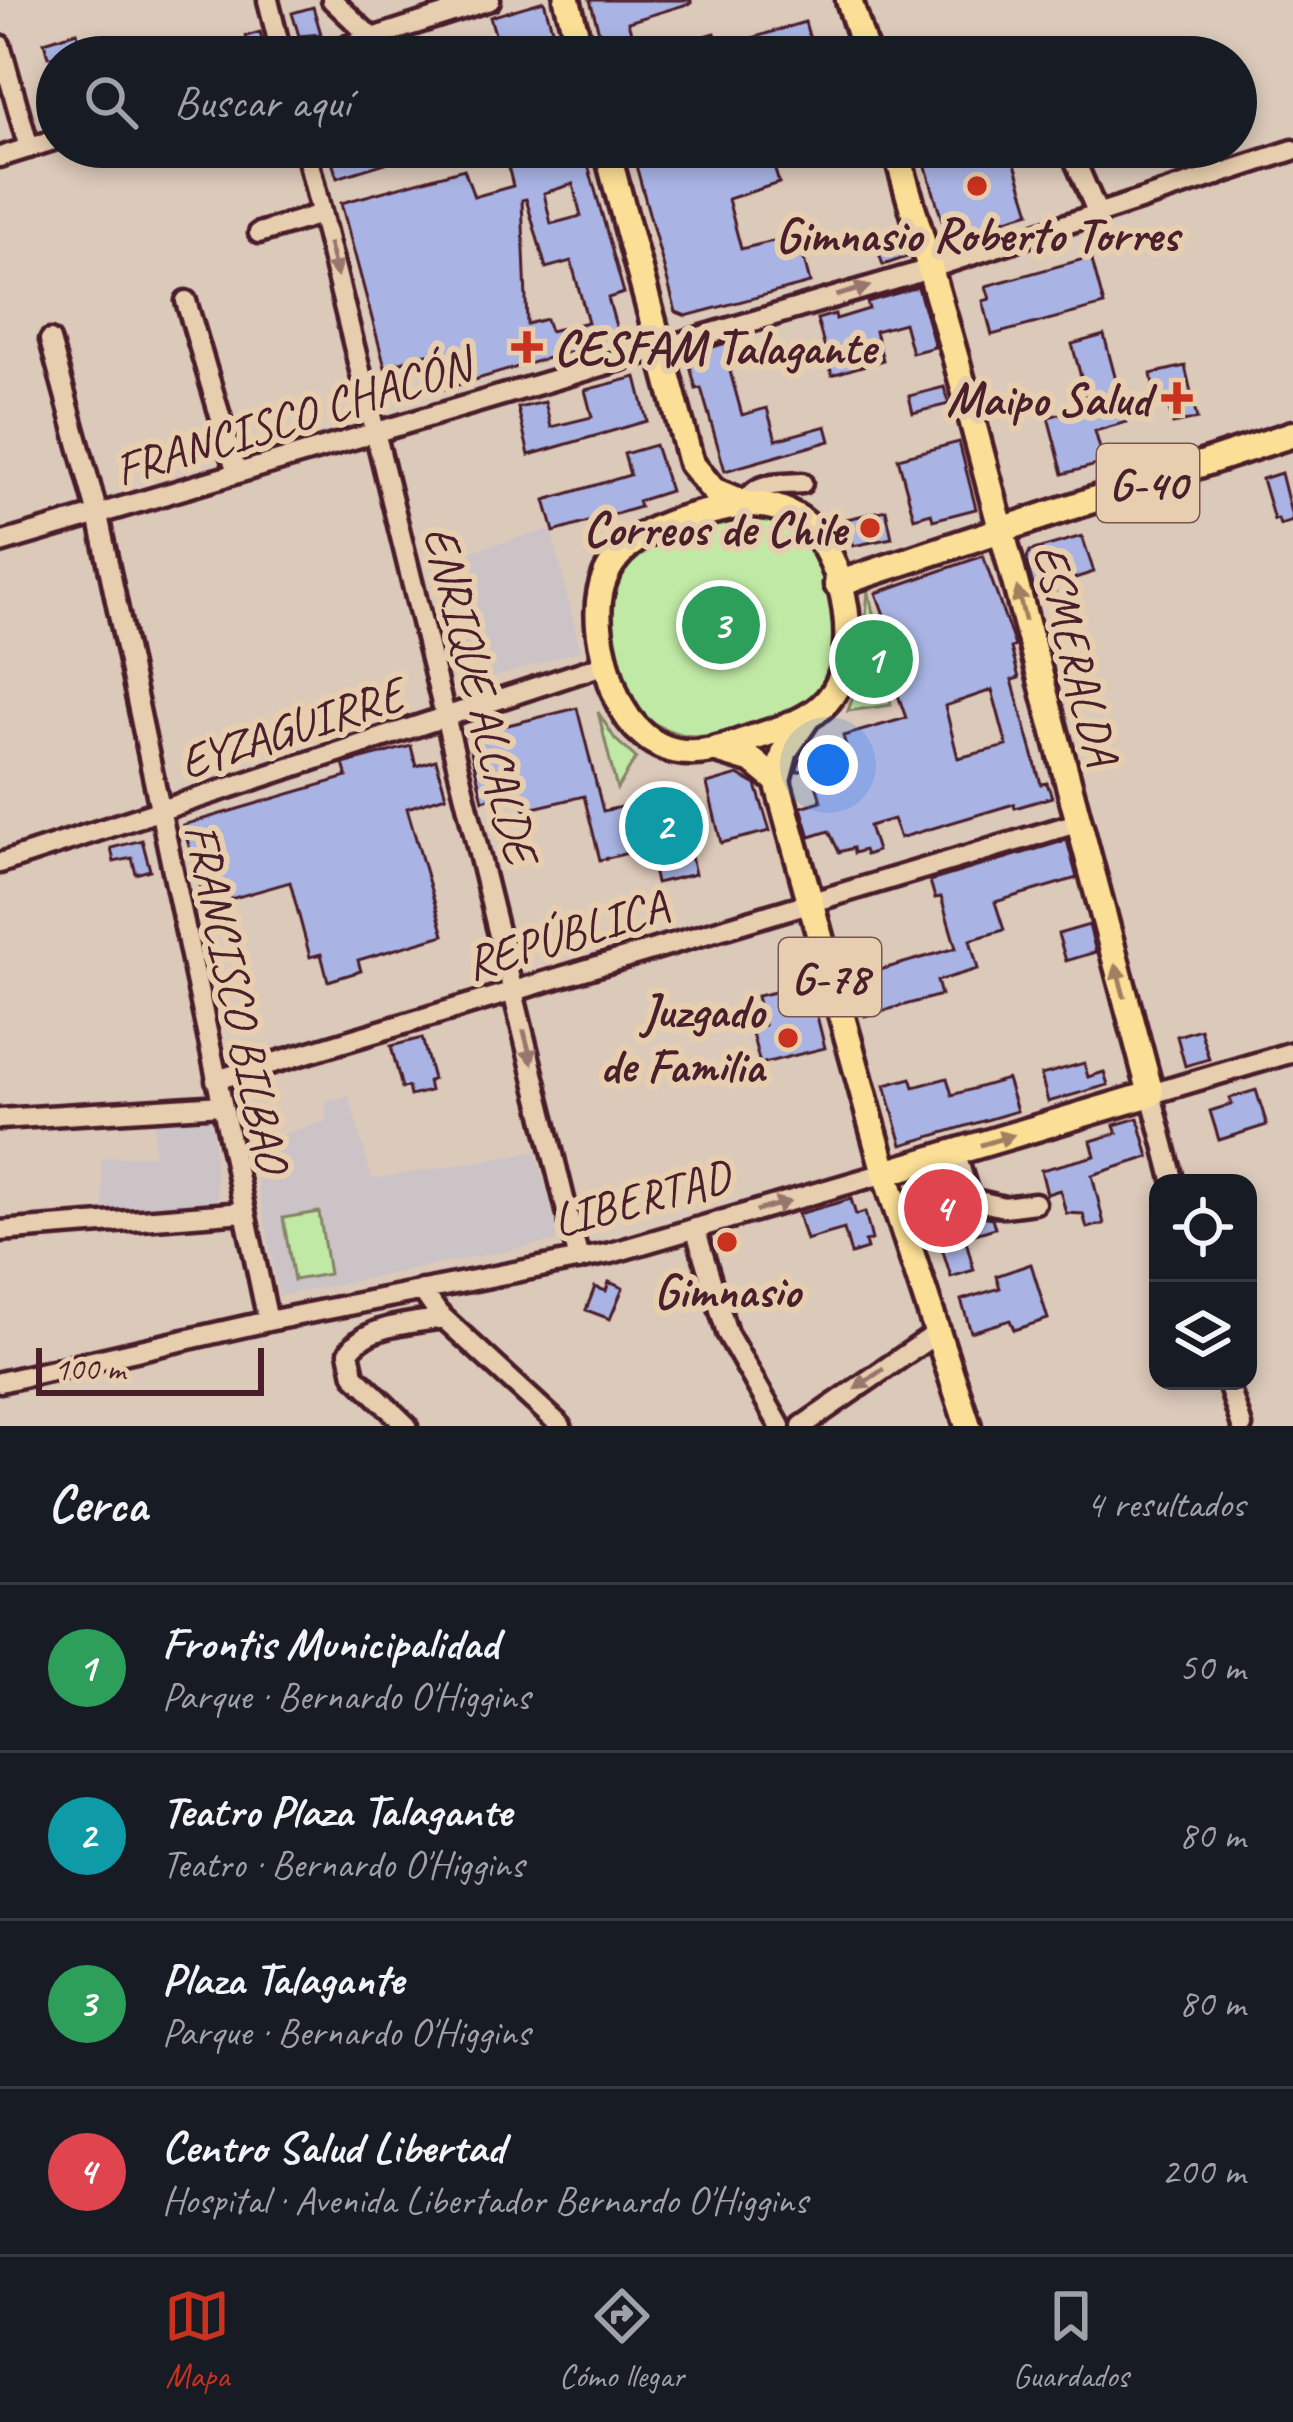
<!DOCTYPE html>
<html lang="es">
<meta charset="utf-8">
<style>
:root{--surface:#171b24;--page:#242831;--text:#f1f3f6;--muted:#9ea1a6;--line:#363941;--accent:#c8321e}
body{margin:0;font-family:Caveat,sans-serif;background:var(--page);color:var(--text)}
.controls{position:absolute;right:36px;bottom:36px;display:grid;overflow:hidden;border-radius:24px;box-shadow:0 6px 18px #0003}
.controls button{width:108px;height:108px;display:grid;place-items:center;padding:0;border:0;border-bottom:3px solid var(--line);background:var(--surface);color:var(--text);font:60px sans-serif}
.scale{position:absolute;left:36px;bottom:30px;width:228px;box-sizing:border-box;padding-left:12px;border:6px solid #4a1f2b;border-top:0;font-size:33px;line-height:42px;white-space:nowrap;color:#4a1f2b;-webkit-text-stroke:9px #e7ceaf;paint-order:stroke}
.you{position:absolute;left:828px;top:765px;width:42px;height:42px;margin:-30px;border:9px solid #fff;border-radius:50%;background:#1a73e8;box-shadow:0 0 0 18px #1a73e833}
.badge{display:grid;place-items:center;width:78px;height:78px;border-radius:50%;background:var(--accent);color:#fff;font-size:39px;font-weight:700}
.pin{position:absolute;translate:-50% -50%;border:6px solid #fff;box-shadow:0 3px 12px #0006}
.list{margin:0;padding:0;list-style:none}
h2{display:flex;justify-content:space-between;align-items:center;height:156px;margin:0;padding:0 48px;font-size:51px}
h2 small{font-size:39px;font-weight:400;color:var(--muted)}
.list li{display:grid;grid-template-columns:78px 1fr auto;gap:36px;align-items:center;box-sizing:border-box;height:168px;padding:0 48px;border-top:3px solid var(--line)}
.list b{display:block;font-size:45px;white-space:nowrap}
.list p{margin:0;font-size:39px;white-space:nowrap;color:var(--muted)}
.list em{font-size:39px;font-style:normal;color:var(--muted)}
.icon{flex:none;width:66px;height:66px;fill:none;stroke:currentColor;stroke-width:2;stroke-linecap:round;stroke-linejoin:round}
.map{position:relative;flex:none;width:1293px;height:1426px;overflow:hidden}
.search{position:absolute;background:var(--surface);box-shadow:0 6px 18px #0003;left:36px;right:36px;top:36px;height:132px;display:flex;align-items:center;gap:30px;box-sizing:border-box;padding:0 42px;border-radius:66px;color:var(--muted);font-size:45px}
.sheet{height:828px;background:var(--surface)}
nav{display:flex;justify-content:space-around;align-items:center;box-sizing:border-box;height:168px;border-top:3px solid var(--line);background:var(--surface);font-size:33px;color:var(--muted)}
nav a{display:grid;justify-items:center;gap:6px}
nav .on{color:var(--accent)}
.map>svg:first-child{display:block}
</style>
<div class="map">
<svg width="1293" height="1426" viewBox="0 0 1293 1426">
<rect width="100%" height="100%" fill="#dbc9ba"/>
<filter id="ink" filterUnits="userSpaceOnUse"><feTurbulence type="fractalNoise" baseFrequency=".00833" numOctaves="2"/><feDisplacementMap in="SourceGraphic" scale="24" xChannelSelector="R" yChannelSelector="G"/><feConvolveMatrix kernelMatrix="1 2 1 2 8 2 1 2 1" color-interpolation-filters="sRGB"/></filter>
<g filter="url(#ink)">
<!-- built -->
<path fill="#ccc3c7" d="M551,529L580,650L468,686L459,683L431,562Z
M349,1096L372,1179L536,1152L560,1240L279,1296L250,1144L327,1121L325,1102Z
M212,1119L218,1206L104,1213L101,1158L155,1155L154,1123Z"/>
<!-- green -->
<path fill="#c0e9a5" stroke="#858468" stroke-width="3" d="M746,515C762,516 777,517 791,525C830,547 850,647 826,683C808,710 777,719 748,728C722,736 694,741 668,730C657,725 645,720 637,710C607,676 594,592 627,556C655,526 709,522 746,515Z
M868,588L891,705L848,711L855,691L869,670L864,647Z
M598,712L615,739L636,758L617,789Z
M319,1212L329,1274L294,1280L283,1218Z"/>
<!-- building -->
<path fill="#a9b4e4" stroke="#4a1f2b" stroke-width="3" fill-rule="evenodd" d="M590,0H691V3L628,22L638,57H606Z
M544,1L560,57H476L499,47L490,17Z
M313,7L321,34L299,36L292,13Z
M805,22L813,50L790,57H642L641,53L715,33L719,48Z
M77,32L84,57H48L44,42Z
M260,32L266,53L252,57L246,36Z
M344,147H428V150L337,178L329,152Z
M559,147H583L624,293L608,298L619,337L437,391L427,354L385,367L341,203L464,169L474,197L513,186L507,162ZM573,184L581,216L551,224L544,193ZM526,199L546,268L571,261L588,322L550,331L546,319L527,324L522,200Z
M631,147H711L716,163L768,147L779,183L728,199L741,249L798,235L810,283L686,316L676,312Z
M920,147H1010L1030,212L947,237Z
M903,235L907,257L883,265L876,244Z
M1091,257L1104,305L992,335L983,301L990,299L986,286Z
M918,287L935,347L912,353L904,323L875,331L883,360L832,375L817,319L835,314L836,319L869,309L867,302Z
M1104,335L1127,422L1095,431L1104,463L1063,474L1048,417L1089,406L1072,344Z
M729,342L735,362L728,364L742,415L767,408L776,440L826,426L830,441L725,471L701,388L696,389L687,355Z
M1185,366L1197,419L1173,424L1167,402H1164L1161,393L1155,394L1151,374Z
M636,377L647,421L529,455L518,408L545,402L551,427L592,417L585,390Z
M944,387L949,404L913,413L909,396Z
M959,442L976,509L933,520L931,513L914,518L898,458Z
M655,445L670,491L638,501L640,507L554,532L545,500L630,475L624,454Z
M1281,473L1293,521L1280,525L1278,519L1274,520L1262,479Z
M886,510L892,538L853,546L847,519Z
M1082,536L1094,572L1053,585L1055,591L1036,596L1026,560L1030,551Z
M983,556L1015,646L1011,648L1019,678L1012,680L1041,784L1047,783L1052,797L1015,808L1014,804L900,838L893,819L869,826L877,851L866,855L864,850L854,853L853,848L839,852L829,831L810,837L801,807L821,801L811,768L796,772L800,760L846,746L843,736L906,718L883,652L903,645L895,621L887,623L876,593ZM992,690L1007,746L958,758L945,706Z
M577,708L603,811L677,795L695,874L656,883L648,848L600,860L584,796L525,810L520,790L483,800L467,735Z
M411,746L416,766L436,760L446,796L407,808L444,935L358,960L361,971L328,981L321,954L310,957L290,882L206,906L183,825L347,777L343,764Z
M738,775L756,785L770,831L721,843L707,784Z
M142,840L150,870L136,874L132,858L114,862L111,848Z
M1067,840L1077,878L995,902L1004,930L970,940L978,969L937,981L941,995L865,1016L861,1002L869,999L862,975L956,948L941,897L935,898L930,881Z
M1089,925L1096,952L1066,961L1058,934Z
M809,984L825,1048L760,1064L751,1029L764,1025L757,996Z
M1200,1029L1209,1059L1185,1066L1177,1036Z
M422,1038L433,1079L428,1081L430,1091L410,1096L408,1087L402,1088L391,1046Z
M1084,1063L1088,1077L1104,1072L1108,1085L1048,1102L1041,1075Z
M911,1078L914,1087L947,1078L952,1095L1007,1079L1017,1111L902,1145L885,1085Z
M1256,1090L1267,1125L1219,1140L1210,1111L1232,1104L1230,1098Z
M1138,1118L1149,1157L1092,1175L1104,1224L1087,1228L1083,1214L1066,1213L1060,1190L1047,1194L1041,1170L1095,1156L1091,1141L1117,1133L1114,1125Z
M947,1173L958,1212L992,1218L995,1228L965,1237L974,1270L951,1277L921,1180Z
M851,1199L856,1215L865,1212L872,1240L865,1242L867,1249L851,1254L844,1229L806,1240L798,1214Z
M1031,1264L1048,1319L1014,1330L1010,1320L971,1332L961,1300L1000,1288L996,1276Z
M609,1282L623,1288L610,1319L586,1310L595,1287L606,1291Z"/>
<g fill="none" stroke-linecap="round" stroke-linejoin="round">
<defs>
<path id="minor" d="M268,0L282,57
M332,0L372,38
M0,45L29,148
M1196,52L1197,57
M313,57L490,0
M305,147L579,1260
M1069,147L1098,214
M1210,147L1218,175
M0,157L57,139
M259,233L321,214
M186,301L237,473
M50,340L98,515L268,1321
M746,504C755,480 780,485 802,483
M0,543L910,275L1293,150
M0,863L606,664
M216,1080L1077,823
M0,1119L222,1105
M955,1152L970,1199L1004,1207L1035,1203
M1174,1183L1151,1094L1293,1052
M695,1228L727,1333L780,1426
M0,1231L244,1212
M422,1290L438,1313L561,1426
M1227,1381L1242,1426
M0,1382L268,1321L611,1253L885,1173
M407,1426L354,1375L349,1352C367,1324 412,1324 443,1318
M802,1426L937,1333"/>
<path id="major" d="M567,0L582,57
M849,0L867,57
M606,147L691,463L713,490L744,503
M746,504C768,504 789,509 806,524C846,558 864,659 828,700C807,725 768,732 738,743C706,754 672,759 644,735C619,715 611,684 604,655C576,542 656,522 746,504Z
M837,584L1293,434
M807,718L785,750L777,781L885,1173L968,1426
M717,750L753,761L777,781
M885,1173L1151,1094L956,359L895,147"/>
</defs>
<!-- minor casing -->
<use href="#minor" stroke="#4a1f2b" stroke-width="27"/>
<!-- major casing -->
<use href="#major" stroke="#4a1f2b" stroke-width="33"/>
<!-- minor -->
<use href="#minor" stroke="#e7ceaf" stroke-width="18"/>
<!-- major -->
<use href="#major" stroke="#fbdf96" stroke-width="24"/>
</g>
<!-- one-way arrows -->
<defs><path id="oneway-solid" d="M-6-.8H1V-3.2L6.5 0L1 3.2V.8H-6Z" transform="scale(3)"/></defs>
<g fill="#98766d">
<use href="#oneway-solid" transform="translate(333 260) rotate(76)"/>
<use href="#oneway-solid" transform="translate(853 291) rotate(-16)"/>
<use href="#oneway-solid" transform="translate(528 1047) rotate(76)"/>
<use href="#oneway-solid" transform="translate(773 1206) rotate(-16)"/>
<use href="#oneway-solid" transform="translate(869 1379) rotate(145)"/>
</g>
<g fill="#a27f60">
<use href="#oneway-solid" transform="translate(1021 604) rotate(-104)"/>
<use href="#oneway-solid" transform="translate(1120 981) rotate(-105)"/>
<use href="#oneway-solid" transform="translate(997 1140) rotate(-17)"/>
</g>
</g>
<!-- markers -->
<g fill="#c8321e" stroke="#e7ceaf" stroke-width="4.5">
<circle cx="977" cy="186" r="12"/>
<path d="M521 329h12v12h12v12h-12v12h-12v-12h-12v-12h12z"/>
<path d="M1171 380h12v12h12v12h-12v12h-12v-12h-12v-12h12z"/>
<circle cx="870" cy="528" r="12"/>
<circle cx="788" cy="1038" r="12"/>
<circle cx="727" cy="1242" r="12"/>
</g>
<g text-anchor="middle" stroke-width="12" stroke-linejoin="round" paint-order="stroke">
<!-- shield labels -->
<g fill="#e7ceaf" stroke="#795453" stroke-width="3">
<rect x="1097" y="444" width="102" height="78" rx="9"/>
<rect x="779" y="938" width="102" height="78" rx="9"/>
</g>
<g font-size="45" font-weight="bold" fill="#4a1f2b">
<text x="1148" y="499">G-40</text>
<text x="830" y="993">G-78</text>
</g>
<!-- poi labels -->
<g font-size="48" font-weight="bold" fill="#4a1f2b" stroke="#e7ceaf" text-anchor="end">
<text x="977" y="251" text-anchor="middle">Gimnasio Roberto Torres</text>
<text x="554" y="364" text-anchor="start">CESFAM Talagante</text>
<text x="1150" y="415">Maipo Salud</text>
<text x="846" y="545">Correos de Chile</text>
<text x="764" y="1027">Juzgado<tspan x="764" dy="55">de Familia</tspan></text>
<text x="727" y="1307" text-anchor="middle">Gimnasio</text>
</g>
<!-- street labels -->
<g font-size="48" fill="#4a1f2b" stroke="#e7ceaf">
<text transform="translate(292 416) rotate(-17)" y="17">FRANCISCO CHACÓN</text>
<text transform="translate(1077 654) rotate(76)" y="17">ESMERALDA</text>
<text transform="translate(482 694) rotate(76)" y="17">ENRIQUE ALCALDE</text>
<text transform="translate(291 727) rotate(-18)" y="17">EYZAGUIRRE</text>
<text transform="translate(566 933) rotate(-17)" y="17">REPÚBLICA</text>
<text transform="translate(238 997) rotate(78)" y="17">FRANCISCO BILBAO</text>
<text transform="translate(641 1197) rotate(-15)" y="17">LIBERTAD</text>
</g>
</g>
</svg>
<div class="controls">
<button><svg class="icon" aria-label="locate" viewBox="0 0 24 24"><circle cx="12" cy="12" r="6"/><path d="M12 2v4M12 18v4M2 12h4M18 12h4"/></svg></button>
<button><svg class="icon" aria-label="layers" viewBox="0 0 24 24"><path d="M12 4l9 5-9 5-9-5zM3 14l9 5 9-5"/></svg></button>
</div>
<div class="scale">100 m</div>
<div class="you"></div>
<div class="pin badge" style="left:874px;top:659px;background:#2e9e5b">1</div>
<div class="pin badge" style="left:664px;top:826px;background:#0f9aa8">2</div>
<div class="pin badge" style="left:721px;top:625px;background:#2e9e5b">3</div>
<div class="pin badge" style="left:943px;top:1208px;background:#e0444e">4</div>
<div class="search"><svg class="icon" aria-label="search" viewBox="0 0 24 24"><circle cx="10" cy="10" r="6"/><path d="M15 15l6 6"/></svg>Buscar aquí</div>
</div>
<section class="sheet">
<h2>Cerca<small>4 resultados</small></h2>
<ul class="list">
<li><span class="badge" style="background:#2e9e5b">1</span><div><b>Frontis Municipalidad</b><p>Parque · Bernardo O'Higgins</p></div><em>50 m</em></li>
<li><span class="badge" style="background:#0f9aa8">2</span><div><b>Teatro Plaza Talagante</b><p>Teatro · Bernardo O'Higgins</p></div><em>80 m</em></li>
<li><span class="badge" style="background:#2e9e5b">3</span><div><b>Plaza Talagante</b><p>Parque · Bernardo O'Higgins</p></div><em>80 m</em></li>
<li><span class="badge" style="background:#e0444e">4</span><div><b>Centro Salud Libertad</b><p>Hospital · Avenida Libertador Bernardo O'Higgins</p></div><em>200 m</em></li>
</ul>
</section>
<nav>
<a class="on"><svg class="icon" aria-label="map" viewBox="0 0 24 24"><path d="M3 6l6-2 6 2 6-2v14l-6 2-6-2-6 2zM9 4v14M15 6v14"/></svg>Mapa</a>
<a><svg class="icon" aria-label="directions" viewBox="0 0 24 24"><path d="M12 3l9 9-9 9-9-9zM9 14v-3h6M13 9l2 2-2 2"/></svg>Cómo llegar</a>
<a><svg class="icon" aria-label="saved" viewBox="0 0 24 24"><path d="M7 4h10v16l-5-4-5 4z"/></svg>Guardados</a>
</nav>
